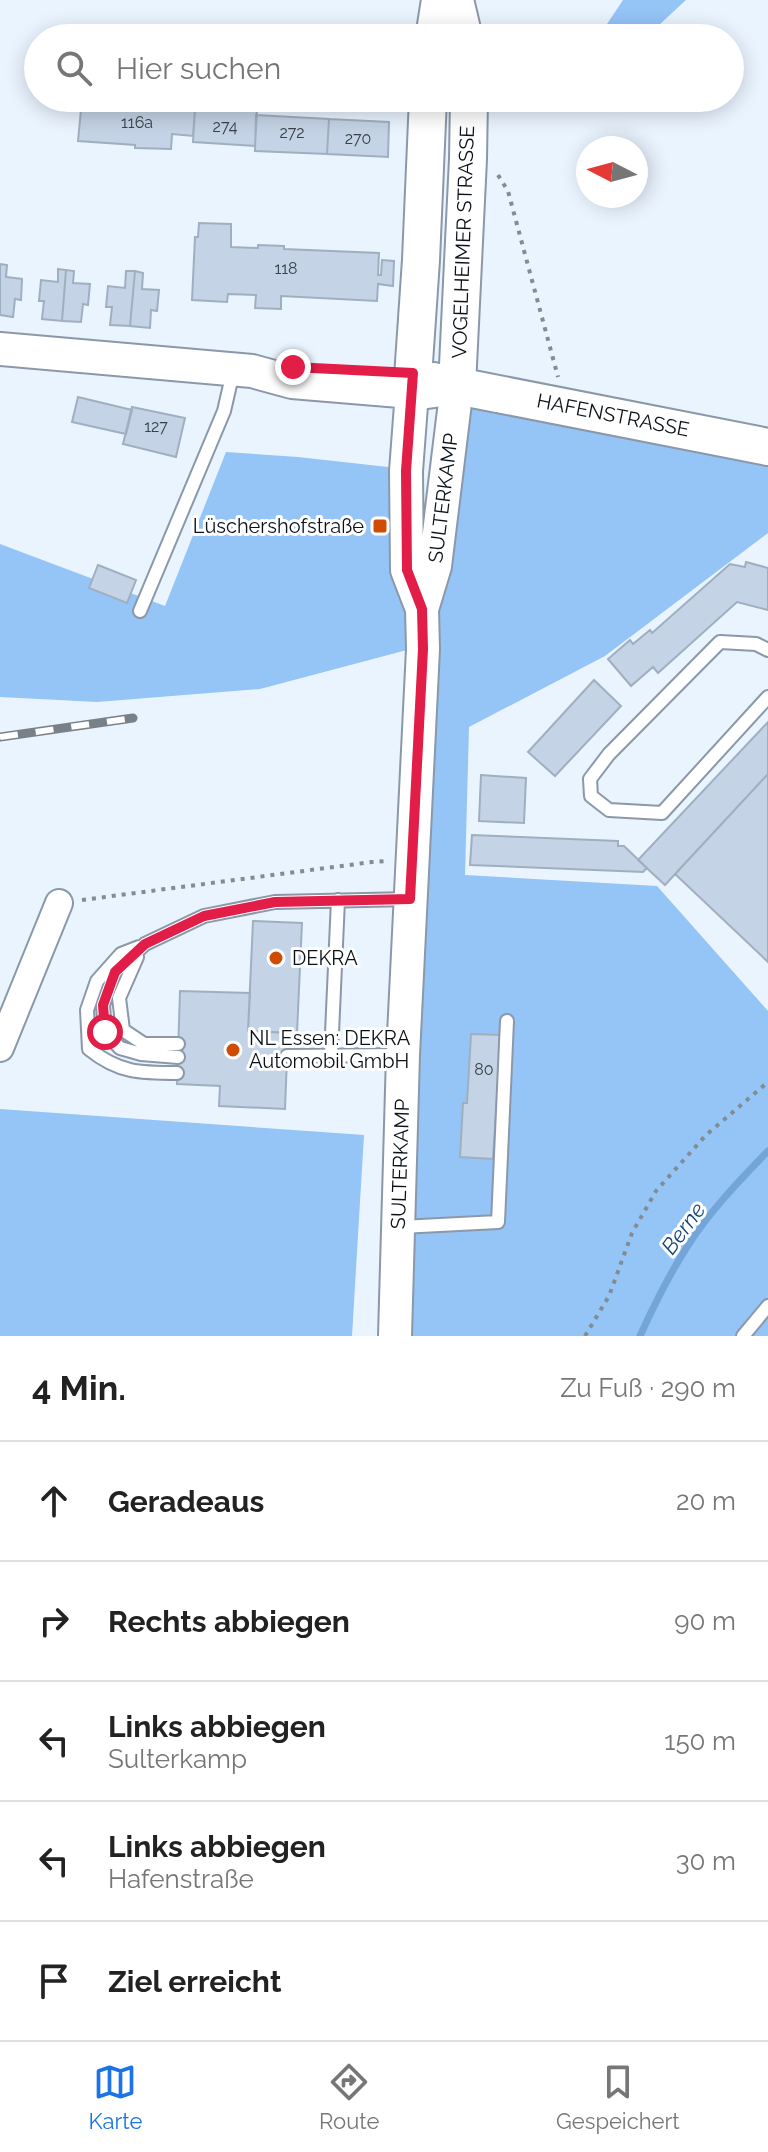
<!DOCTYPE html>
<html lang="de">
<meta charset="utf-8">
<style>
:root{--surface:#fff;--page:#f2f2f2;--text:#222;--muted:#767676;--line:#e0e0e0;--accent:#1a73e8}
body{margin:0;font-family:Raleway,sans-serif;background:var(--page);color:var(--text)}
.compass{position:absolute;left:576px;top:136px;width:72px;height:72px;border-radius:50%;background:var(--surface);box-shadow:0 4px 20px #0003;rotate:276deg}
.stop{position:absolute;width:24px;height:24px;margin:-18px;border:6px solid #e11d48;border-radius:50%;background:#fff}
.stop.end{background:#e11d48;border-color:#fff;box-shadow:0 2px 8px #0008}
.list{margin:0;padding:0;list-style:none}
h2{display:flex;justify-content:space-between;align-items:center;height:104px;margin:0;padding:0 32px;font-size:34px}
h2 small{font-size:26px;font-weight:400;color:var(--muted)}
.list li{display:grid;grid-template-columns:52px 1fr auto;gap:24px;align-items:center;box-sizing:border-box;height:120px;padding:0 32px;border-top:2px solid var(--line)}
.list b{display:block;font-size:30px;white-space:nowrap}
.list p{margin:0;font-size:26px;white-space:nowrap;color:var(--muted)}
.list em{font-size:26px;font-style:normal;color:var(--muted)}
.icon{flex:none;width:44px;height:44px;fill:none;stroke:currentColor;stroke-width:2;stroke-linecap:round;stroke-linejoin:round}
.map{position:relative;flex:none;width:768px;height:1336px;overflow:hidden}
.search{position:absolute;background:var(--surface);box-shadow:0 4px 20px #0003;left:24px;right:24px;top:24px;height:88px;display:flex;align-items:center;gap:20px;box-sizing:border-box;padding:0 28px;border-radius:44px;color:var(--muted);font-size:30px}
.sheet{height:704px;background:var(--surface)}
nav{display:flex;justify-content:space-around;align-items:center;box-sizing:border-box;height:112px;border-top:2px solid var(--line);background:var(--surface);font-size:22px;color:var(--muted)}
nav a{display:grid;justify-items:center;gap:4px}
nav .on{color:var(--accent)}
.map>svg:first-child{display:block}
</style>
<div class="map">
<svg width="768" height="1336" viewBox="0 0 768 1336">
<rect width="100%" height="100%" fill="#eaf4ff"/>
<!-- green -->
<path fill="#95c4f7" d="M623,0H686L645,38H605L601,33Z
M458,388L768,459V533L605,656L469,727L465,875L657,886L768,1011V1336H397L424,692Z
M226,452L298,457L406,469L422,646L260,689L97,702L0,697V544L165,606Z
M0,1109L364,1135L352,1336H0Z"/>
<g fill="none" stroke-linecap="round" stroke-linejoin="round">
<!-- stream -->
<path stroke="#74a5d9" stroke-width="7" d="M640,1336C654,1305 669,1275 687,1247C709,1212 739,1181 768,1151"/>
</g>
<!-- building -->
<path fill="#c4d3e5" stroke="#a0afc0" stroke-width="2" d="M138,98H152V105L175,107L174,110L195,111L193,136L172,134L171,149L135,148V145L78,141L82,99L137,104Z
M195,107L257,110L255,146L193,142Z
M256,115L329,119L327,154L255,151Z
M329,119L389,122L388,157L327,154Z
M199,223L231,224V247L258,248V245L284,246V249L379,253L378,275H381L382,260L394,261L393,286L378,284L377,301L281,296V309L255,308L256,295L228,294L227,302L192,300L195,237H198Z
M0,264L7,265L6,277L22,279L21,300L15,299L13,317L0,315Z
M58,269L66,270L62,321L42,319L44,301H39L41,280L58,282Z
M66,270L74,271L73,283L90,284L88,305L83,304L81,322L62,321Z
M126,271H135L130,326L110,325L112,307H106L108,286L125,288Z
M135,271L143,273L142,289L159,290L157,311L151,310L150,328L130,326Z
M78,397L132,410L126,434L72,422Z
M132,407L185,418L176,457L123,444Z
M746,562L768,568V610L737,602L658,673L653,667L631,686L608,659L630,640L633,644L650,630L652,633L730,564L745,567Z
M98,565L136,580L127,603L89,588Z
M594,680L621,706L555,776L528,752Z
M768,722V774L665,885L638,860Z
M768,774V962L675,874Z
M481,775L526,778L524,823L479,821Z
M472,835L618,841V846H624L647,868L643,872L470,865Z
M253,921L302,923L297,1033L248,1031Z
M180,991L250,993L248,1031L288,1033L285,1109L219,1106L220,1086L177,1084Z
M471,1034L501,1035L493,1159L460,1157L463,1103H467Z"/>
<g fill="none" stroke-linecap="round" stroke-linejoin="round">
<defs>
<path id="service" d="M350,98L423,102
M140,611L224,411L233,372
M768,650L756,644L720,642L609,754L590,779L591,796L609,810L662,813L768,697
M139,947L121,954L97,981L87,1010L89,1049C119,1073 140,1073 177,1073
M137,957L119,998L123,1030L144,1044H178
M331,1055L338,900
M287,1056L400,1055
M178,1057L141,1054L120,1048L105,1032L103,1005L115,972L145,944L204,916L275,902L410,899
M401,1227L498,1222L507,1021
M743,1336L768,1306"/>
<path id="minor" d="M0,1048L59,903"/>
<path id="tertiary" d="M0,349L252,371L292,382L412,392L406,471L407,570L422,609L423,649L403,1055L395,1336
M422,609L435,566L457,386L434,379"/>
<path id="secondary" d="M455,0L464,38
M434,38L440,0
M428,98L421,260L412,392L457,386L768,447
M457,386L468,159L469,98"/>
</defs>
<!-- service casing -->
<use href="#service" stroke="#8a98a9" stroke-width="16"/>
<!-- minor casing -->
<use href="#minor" stroke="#8a98a9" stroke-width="30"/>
<!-- tertiary casing -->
<use href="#tertiary" stroke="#8a98a9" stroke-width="36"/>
<!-- secondary casing -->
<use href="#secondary" stroke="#8a98a9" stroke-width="40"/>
<!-- path -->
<path stroke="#838b93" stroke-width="4" stroke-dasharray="4 6" stroke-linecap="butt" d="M498,175L508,191L512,206L558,377
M82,900L372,862L386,861
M585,1336L609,1296L632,1233L656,1191L706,1135L768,1082"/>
<!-- service -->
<use href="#service" stroke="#fff" stroke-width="12"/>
<!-- minor -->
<use href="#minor" stroke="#fff" stroke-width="26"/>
<!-- tertiary -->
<use href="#tertiary" stroke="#fff" stroke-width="32"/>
<!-- secondary -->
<use href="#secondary" stroke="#fff" stroke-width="36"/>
<defs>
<path id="rail" d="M0,737L133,718"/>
</defs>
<!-- rail casing -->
<use href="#rail" stroke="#788088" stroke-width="9"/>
<!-- rail -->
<use href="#rail" stroke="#fff" stroke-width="6" stroke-dasharray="18" stroke-linecap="butt"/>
</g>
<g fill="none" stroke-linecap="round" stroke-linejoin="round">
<!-- route -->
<path stroke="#e11d48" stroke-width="10" d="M105,1032L103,1005L115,972L145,944L204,916L275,902L410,899L423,649L422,609L407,570L406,471L413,373L293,367"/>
</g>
<!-- markers -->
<g fill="#d04c02" stroke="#fff" stroke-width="3">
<rect x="372" y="518" width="16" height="16" rx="4"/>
<circle cx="276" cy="958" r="8"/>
<circle cx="233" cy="1050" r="8"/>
</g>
<g text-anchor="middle" stroke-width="6" stroke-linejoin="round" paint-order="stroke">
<!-- number labels -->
<g font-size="16" fill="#39424a">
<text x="137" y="128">116a</text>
<text x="225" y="132">274</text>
<text x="292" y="138">272</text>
<text x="358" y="144">270</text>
<text x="286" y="274">118</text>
<text x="156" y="432">127</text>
<text x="484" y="1075">80</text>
</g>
<!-- street labels -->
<g font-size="20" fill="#0b1117" stroke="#fff">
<text transform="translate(463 242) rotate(-88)" y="7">VOGELHEIMER STRASSE</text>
<text transform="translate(613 415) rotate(11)" y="7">HAFENSTRASSE</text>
<text transform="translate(443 498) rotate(-83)" y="7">SULTERKAMP</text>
<text transform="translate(400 1164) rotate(-88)" y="7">SULTERKAMP</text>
</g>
<!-- poi labels -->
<g font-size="20" fill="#0b1117" stroke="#fff" text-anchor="start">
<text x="364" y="533" text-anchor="end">Lüschershofstraße</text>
<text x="292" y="965">DEKRA</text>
<text x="249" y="1045">NL Essen: DEKRA<tspan x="249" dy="23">Automobil GmbH</tspan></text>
</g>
<!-- water labels -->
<g font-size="22" font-style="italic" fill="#144778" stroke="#fff">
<text transform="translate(683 1228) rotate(-54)" y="8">Berne</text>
</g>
</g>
</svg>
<svg class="compass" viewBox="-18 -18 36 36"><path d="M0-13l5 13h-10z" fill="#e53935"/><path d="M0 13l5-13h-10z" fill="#767676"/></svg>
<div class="stop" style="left:105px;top:1032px"></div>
<div class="stop end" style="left:293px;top:367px"></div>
<div class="search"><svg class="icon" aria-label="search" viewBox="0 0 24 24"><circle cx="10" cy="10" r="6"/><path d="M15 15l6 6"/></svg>Hier suchen</div>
</div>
<section class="sheet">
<h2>4 Min.<small>Zu Fuß · 290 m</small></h2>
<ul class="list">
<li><svg class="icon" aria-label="ahead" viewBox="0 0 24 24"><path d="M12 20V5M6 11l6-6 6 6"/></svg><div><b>Geradeaus</b></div><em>20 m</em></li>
<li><svg class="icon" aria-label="right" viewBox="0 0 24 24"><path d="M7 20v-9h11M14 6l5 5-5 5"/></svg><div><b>Rechts abbiegen</b></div><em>90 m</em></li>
<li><svg class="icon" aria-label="left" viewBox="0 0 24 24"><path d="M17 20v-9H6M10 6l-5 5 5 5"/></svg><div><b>Links abbiegen</b><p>Sulterkamp</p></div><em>150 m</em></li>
<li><svg class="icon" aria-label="left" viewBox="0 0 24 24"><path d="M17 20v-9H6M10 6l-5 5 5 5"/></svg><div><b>Links abbiegen</b><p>Hafenstraße</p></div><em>30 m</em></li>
<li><svg class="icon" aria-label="arrive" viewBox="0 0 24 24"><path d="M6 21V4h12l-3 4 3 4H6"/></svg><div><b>Ziel erreicht</b></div></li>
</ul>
</section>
<nav>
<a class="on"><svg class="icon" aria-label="map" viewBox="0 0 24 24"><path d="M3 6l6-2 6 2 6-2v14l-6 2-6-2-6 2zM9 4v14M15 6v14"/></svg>Karte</a>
<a><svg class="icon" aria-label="directions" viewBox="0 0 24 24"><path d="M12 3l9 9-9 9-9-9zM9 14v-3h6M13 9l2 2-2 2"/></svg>Route</a>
<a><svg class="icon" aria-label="saved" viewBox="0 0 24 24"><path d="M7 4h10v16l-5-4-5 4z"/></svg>Gespeichert</a>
</nav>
